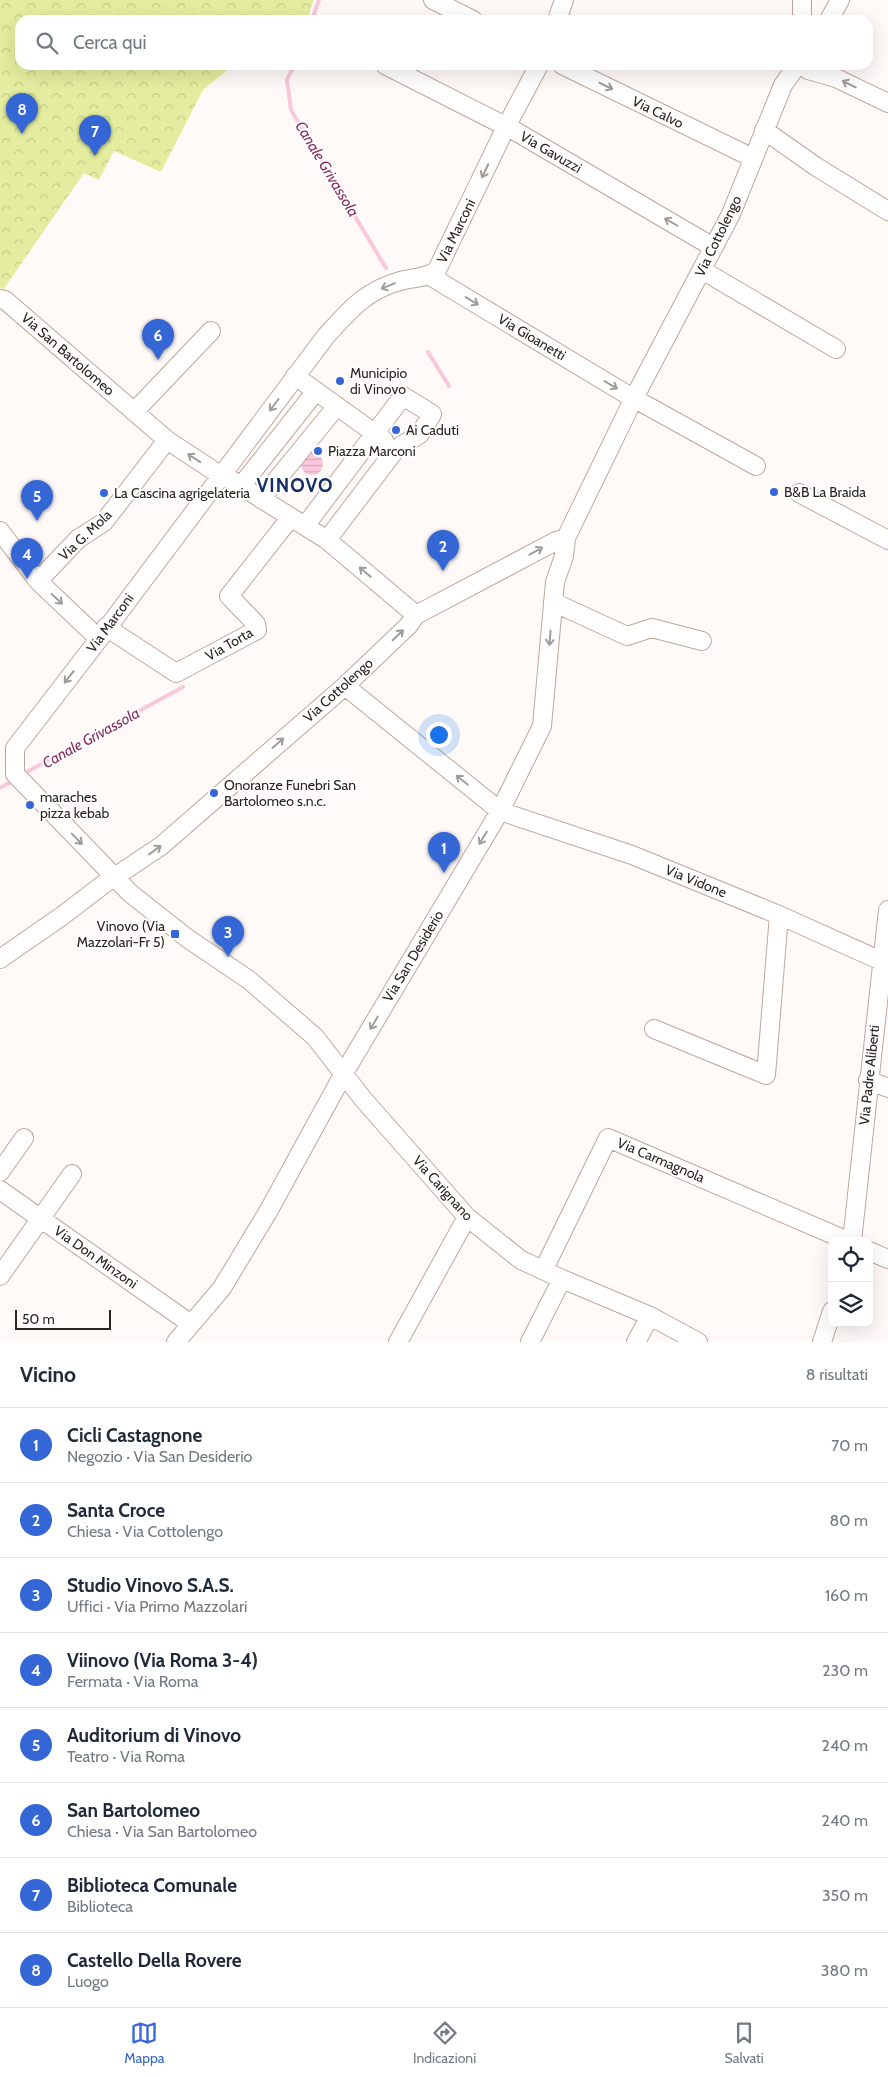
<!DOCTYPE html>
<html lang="it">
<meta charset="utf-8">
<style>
:root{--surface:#fff;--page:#f6f6f7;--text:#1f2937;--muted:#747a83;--line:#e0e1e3;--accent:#3466d5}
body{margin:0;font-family:Cabin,sans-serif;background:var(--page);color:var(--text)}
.controls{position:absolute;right:15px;bottom:15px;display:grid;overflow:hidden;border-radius:10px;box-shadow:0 5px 20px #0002}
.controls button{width:45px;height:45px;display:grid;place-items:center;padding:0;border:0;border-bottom:1px solid var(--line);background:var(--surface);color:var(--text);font:25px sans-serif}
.scale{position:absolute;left:15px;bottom:12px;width:96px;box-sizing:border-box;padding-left:5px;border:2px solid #2c241f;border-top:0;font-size:14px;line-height:18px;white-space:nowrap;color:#2c241f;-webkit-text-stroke:4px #fff;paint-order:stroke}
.you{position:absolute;left:438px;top:734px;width:18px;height:18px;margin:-12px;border:4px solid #fff;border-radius:50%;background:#1a73e8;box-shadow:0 0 0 8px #1a73e833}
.badge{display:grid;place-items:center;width:32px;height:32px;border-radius:50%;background:var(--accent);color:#fff;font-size:16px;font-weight:700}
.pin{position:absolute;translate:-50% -41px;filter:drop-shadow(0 1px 2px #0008)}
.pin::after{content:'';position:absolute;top:26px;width:18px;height:15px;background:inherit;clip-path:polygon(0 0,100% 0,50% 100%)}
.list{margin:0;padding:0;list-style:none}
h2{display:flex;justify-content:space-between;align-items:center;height:65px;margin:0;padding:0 20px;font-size:21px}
h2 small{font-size:16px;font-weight:400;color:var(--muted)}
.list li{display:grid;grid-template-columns:32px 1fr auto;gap:15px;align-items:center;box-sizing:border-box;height:75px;padding:0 20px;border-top:1px solid var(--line)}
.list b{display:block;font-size:19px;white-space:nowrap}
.list p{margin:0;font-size:16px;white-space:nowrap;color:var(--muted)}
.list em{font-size:16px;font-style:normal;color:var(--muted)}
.icon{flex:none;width:28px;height:28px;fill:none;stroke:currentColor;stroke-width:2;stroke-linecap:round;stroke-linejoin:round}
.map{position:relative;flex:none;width:888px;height:1342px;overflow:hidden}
.search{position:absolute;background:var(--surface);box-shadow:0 5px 20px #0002;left:15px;right:15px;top:15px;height:55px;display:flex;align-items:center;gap:12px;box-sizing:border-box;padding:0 18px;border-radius:15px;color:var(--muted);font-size:19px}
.sheet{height:665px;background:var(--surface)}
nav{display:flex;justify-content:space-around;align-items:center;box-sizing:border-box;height:70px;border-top:1px solid var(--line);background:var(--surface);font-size:14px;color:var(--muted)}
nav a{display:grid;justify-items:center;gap:2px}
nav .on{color:var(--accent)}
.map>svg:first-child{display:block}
</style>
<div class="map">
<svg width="888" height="1342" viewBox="0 0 888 1342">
<defs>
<pattern id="park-crowns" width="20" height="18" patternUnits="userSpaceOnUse" patternTransform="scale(1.25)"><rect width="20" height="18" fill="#e4ed9f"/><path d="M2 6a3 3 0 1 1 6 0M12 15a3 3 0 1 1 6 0" fill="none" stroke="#c4cb88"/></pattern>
<pattern id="water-rules" width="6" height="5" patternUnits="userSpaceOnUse" patternTransform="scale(1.25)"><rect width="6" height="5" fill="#f9c8da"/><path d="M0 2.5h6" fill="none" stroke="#d6acbb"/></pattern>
</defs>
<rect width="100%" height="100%" fill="#fffaf8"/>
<!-- park -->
<path fill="url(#park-crowns)" d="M0,0H314L307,20H20V65H234L203,90L161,172L114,151L99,180L84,173L3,290L0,288Z"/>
<!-- water -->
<path fill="url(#water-rules)" d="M301 464a11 11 0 1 1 22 0a11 11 0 1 1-22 0Z"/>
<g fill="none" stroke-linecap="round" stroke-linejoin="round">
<!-- stream -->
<path stroke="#f9c8da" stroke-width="4" d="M312,20L319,0
M294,65L287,80L291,110L386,268
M428,352L449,386
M23,774L183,687
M0,788L13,781"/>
<defs>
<path id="minor" d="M433,0L473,20
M802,0V20
M557,20L564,0
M829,20L840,0
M385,65L515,131L713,247
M539,65L506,127L437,270C426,279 413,277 400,281C365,291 350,310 326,336L99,639L15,748V774L130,893L187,938L249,980L315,1037L363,1099L467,1217L521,1260L562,1279L650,1316L698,1342
M562,65L753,158
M808,70L836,78L888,103
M764,130L815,166L888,211
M702,270L836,349
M430,276L626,394L756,466
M0,299L5,300L167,440L220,475L230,479L327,540L416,615
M295,376L384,440
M134,412L211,331
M241,486L316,391
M799,493L888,540
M261,499L337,406
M305,526L403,396L432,414L420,434L396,449L327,540
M0,531L38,581L99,639
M38,581L78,539L104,522L167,440
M553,602L627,636L652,628L702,641
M106,627L176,673L257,630L256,624L229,596L291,517
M345,686L500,811L632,855L779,915L888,964
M0,959L62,916L104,884L161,846L345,686L408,626L416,615L556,541L566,538
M654,1029L766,1075L779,915
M868,1080L888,1088
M0,1172L24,1138
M0,1190L191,1324
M852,1241L888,910
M869,1251L888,1259
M544,1269L608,1138L848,1241
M0,1276L72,1174
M176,1342L222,1288L269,1210L344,1073L500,811L542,726L555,582L564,556L566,538L634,398L731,214L783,85L793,71
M398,1342L467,1217
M530,1342L562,1279
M636,1342L650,1316
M822,1342L832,1311"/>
</defs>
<!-- minor casing -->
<use href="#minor" stroke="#bca89b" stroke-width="20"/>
<!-- minor -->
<use href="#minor" stroke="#fff" stroke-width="18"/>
</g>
<!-- one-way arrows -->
<defs><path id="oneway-shaft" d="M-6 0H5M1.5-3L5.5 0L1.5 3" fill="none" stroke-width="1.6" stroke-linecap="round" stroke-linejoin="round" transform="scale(1.25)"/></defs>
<g stroke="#a09c9a">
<use href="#oneway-shaft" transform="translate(849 84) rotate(-154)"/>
<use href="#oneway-shaft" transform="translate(606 86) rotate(26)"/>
<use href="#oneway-shaft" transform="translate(485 171) rotate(116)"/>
<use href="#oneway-shaft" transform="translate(671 222) rotate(-150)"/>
<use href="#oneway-shaft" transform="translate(388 286) rotate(158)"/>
<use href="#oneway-shaft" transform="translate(472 301) rotate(31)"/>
<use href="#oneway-shaft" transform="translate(611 385) rotate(31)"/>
<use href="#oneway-shaft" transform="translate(274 405) rotate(127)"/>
<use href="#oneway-shaft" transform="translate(194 458) rotate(-147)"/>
<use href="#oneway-shaft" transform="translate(536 551) rotate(-28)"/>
<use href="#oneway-shaft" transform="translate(365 572) rotate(-140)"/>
<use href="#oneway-shaft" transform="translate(57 599) rotate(43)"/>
<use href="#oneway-shaft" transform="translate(398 635) rotate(-44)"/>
<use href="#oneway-shaft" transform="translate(550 638) rotate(94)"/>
<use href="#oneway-shaft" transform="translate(69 677) rotate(128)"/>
<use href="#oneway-shaft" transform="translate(278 743) rotate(-41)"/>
<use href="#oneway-shaft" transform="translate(462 780) rotate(-141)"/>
<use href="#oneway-shaft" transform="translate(483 838) rotate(121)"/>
<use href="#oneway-shaft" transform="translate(77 839) rotate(46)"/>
<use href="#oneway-shaft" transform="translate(155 850) rotate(-36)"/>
<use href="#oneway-shaft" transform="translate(374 1023) rotate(121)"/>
</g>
<!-- markers -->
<g fill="#3466d5" stroke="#fff" stroke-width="2">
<circle cx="340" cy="381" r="5"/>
<circle cx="396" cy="430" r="5"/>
<circle cx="318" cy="451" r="5"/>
<circle cx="774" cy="492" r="5"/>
<circle cx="104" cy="493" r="5"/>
<circle cx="214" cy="793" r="5"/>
<circle cx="30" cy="805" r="5"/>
<rect x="170" y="929" width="10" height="10" rx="2.5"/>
</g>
<g text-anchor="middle" stroke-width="4" stroke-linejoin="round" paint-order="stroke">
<!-- street labels -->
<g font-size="14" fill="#2c241f" stroke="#fff">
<text transform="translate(658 112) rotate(26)" y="5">Via Calvo</text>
<text transform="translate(551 152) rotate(30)" y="5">Via Gavuzzi</text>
<text transform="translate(456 231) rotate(-64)" y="5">Via Marconi</text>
<text transform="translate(718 236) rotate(-64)" y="5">Via Cottolengo</text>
<text transform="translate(532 337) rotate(31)" y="5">Via Gioanetti</text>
<text transform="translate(68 354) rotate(41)" y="5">Via San Bartolomeo</text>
<text transform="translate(85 535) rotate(-43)" y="5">Via G. Mola</text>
<text transform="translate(110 623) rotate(-54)" y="5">Via Marconi</text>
<text transform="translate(229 644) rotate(-30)" y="5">Via Torta</text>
<text transform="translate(338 690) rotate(-42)" y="5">Via Cottolengo</text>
<text transform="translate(696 881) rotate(22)" y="5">Via Vidone</text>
<text transform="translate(413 956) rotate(-59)" y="5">Via San Desiderio</text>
<text transform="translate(869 1075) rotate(-84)" y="5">Via Padre Aliberti</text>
<text transform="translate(661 1160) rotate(23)" y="5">Via Carmagnola</text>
<text transform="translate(443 1188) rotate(48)" y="5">Via Carignano</text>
<text transform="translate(96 1257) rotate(35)" y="5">Via Don Minzoni</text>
</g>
<!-- poi labels -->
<g font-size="14" fill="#2c241f" stroke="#fff" text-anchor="start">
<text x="350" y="378">Municipio<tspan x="350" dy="16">di Vinovo</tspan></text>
<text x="406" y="435">Ai Caduti</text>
<text x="328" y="456">Piazza Marconi</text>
<text x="784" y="497">B&amp;B La Braida</text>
<text x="114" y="498">La Cascina agrigelateria</text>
<text x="224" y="790">Onoranze Funebri San<tspan x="224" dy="16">Bartolomeo s.n.c.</tspan></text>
<text x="40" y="802">maraches<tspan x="40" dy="16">pizza kebab</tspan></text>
<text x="165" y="931" text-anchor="end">Vinovo (Via<tspan x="165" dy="16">Mazzolari-Fr 5)</tspan></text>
</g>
<!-- water labels -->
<g font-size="15" font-style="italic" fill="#872d59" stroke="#fff">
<text transform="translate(327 169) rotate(59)" y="5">Canale Grivassola</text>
<text transform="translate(91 738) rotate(-29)" y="5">Canale Grivassola</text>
</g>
<!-- district labels -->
<g font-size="19" font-weight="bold" letter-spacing="1" fill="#162e63" stroke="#fff">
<text x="295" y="492">VINOVO</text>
</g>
</g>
</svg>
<div class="controls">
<button><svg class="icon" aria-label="locate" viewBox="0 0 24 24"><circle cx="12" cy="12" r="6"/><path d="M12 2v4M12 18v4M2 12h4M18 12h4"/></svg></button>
<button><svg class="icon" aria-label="layers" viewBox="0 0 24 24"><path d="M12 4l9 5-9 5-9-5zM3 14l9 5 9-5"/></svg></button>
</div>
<div class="scale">50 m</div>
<div class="you"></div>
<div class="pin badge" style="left:444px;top:873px">1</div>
<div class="pin badge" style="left:443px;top:571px">2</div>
<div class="pin badge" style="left:228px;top:957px">3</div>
<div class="pin badge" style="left:27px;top:579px">4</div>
<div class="pin badge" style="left:37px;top:521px">5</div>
<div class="pin badge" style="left:158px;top:360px">6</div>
<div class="pin badge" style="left:95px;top:156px">7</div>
<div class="pin badge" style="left:22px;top:134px">8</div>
<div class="search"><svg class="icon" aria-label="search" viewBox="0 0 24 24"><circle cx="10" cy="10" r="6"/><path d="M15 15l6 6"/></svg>Cerca qui</div>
</div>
<section class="sheet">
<h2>Vicino<small>8 risultati</small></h2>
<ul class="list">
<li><span class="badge">1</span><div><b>Cicli Castagnone</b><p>Negozio · Via San Desiderio</p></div><em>70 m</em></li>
<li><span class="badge">2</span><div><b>Santa Croce</b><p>Chiesa · Via Cottolengo</p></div><em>80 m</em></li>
<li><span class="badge">3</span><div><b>Studio Vinovo S.A.S.</b><p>Uffici · Via Primo Mazzolari</p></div><em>160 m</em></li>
<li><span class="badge">4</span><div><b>Viinovo (Via Roma 3-4)</b><p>Fermata · Via Roma</p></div><em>230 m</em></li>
<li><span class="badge">5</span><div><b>Auditorium di Vinovo</b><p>Teatro · Via Roma</p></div><em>240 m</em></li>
<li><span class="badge">6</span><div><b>San Bartolomeo</b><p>Chiesa · Via San Bartolomeo</p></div><em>240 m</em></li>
<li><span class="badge">7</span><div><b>Biblioteca Comunale</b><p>Biblioteca</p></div><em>350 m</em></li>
<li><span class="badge">8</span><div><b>Castello Della Rovere</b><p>Luogo</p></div><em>380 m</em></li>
</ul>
</section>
<nav>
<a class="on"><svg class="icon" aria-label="map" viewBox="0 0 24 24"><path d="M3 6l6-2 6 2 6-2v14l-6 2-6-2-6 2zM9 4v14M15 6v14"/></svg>Mappa</a>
<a><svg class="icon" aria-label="directions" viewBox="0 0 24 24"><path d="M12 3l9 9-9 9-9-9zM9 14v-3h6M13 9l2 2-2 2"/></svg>Indicazioni</a>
<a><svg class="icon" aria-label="saved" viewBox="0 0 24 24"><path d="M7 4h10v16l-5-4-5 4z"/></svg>Salvati</a>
</nav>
